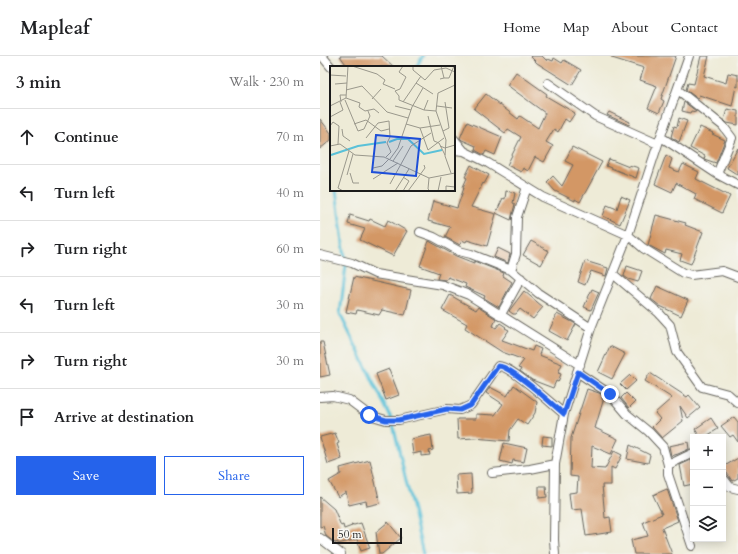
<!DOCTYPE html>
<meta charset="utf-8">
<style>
:root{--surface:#fff;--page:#f2f2f2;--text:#202124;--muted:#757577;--line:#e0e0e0;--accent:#2563eb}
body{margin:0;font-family:Cardo,serif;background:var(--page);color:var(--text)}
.controls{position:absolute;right:12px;bottom:12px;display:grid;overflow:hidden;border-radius:0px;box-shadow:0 2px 10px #0003}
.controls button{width:36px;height:36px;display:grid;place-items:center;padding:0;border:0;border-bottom:1px solid var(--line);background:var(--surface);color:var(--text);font:20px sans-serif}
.scale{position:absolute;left:12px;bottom:10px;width:70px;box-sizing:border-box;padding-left:4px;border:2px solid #1c1c1c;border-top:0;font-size:11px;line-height:14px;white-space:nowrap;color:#1c1c1c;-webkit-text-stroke:3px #f6f6f2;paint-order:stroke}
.stop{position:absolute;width:12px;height:12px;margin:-9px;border:3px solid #2563eb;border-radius:50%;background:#fff}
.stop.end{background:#2563eb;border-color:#fff;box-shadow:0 1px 4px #0008}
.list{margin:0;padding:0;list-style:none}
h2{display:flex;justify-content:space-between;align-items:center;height:52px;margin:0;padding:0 16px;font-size:17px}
h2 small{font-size:13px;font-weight:400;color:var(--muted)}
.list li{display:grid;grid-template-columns:26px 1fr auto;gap:12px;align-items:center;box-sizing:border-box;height:56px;padding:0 16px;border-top:1px solid var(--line)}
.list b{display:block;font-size:15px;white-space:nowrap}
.list em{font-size:13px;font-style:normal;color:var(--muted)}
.actions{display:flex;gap:8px;padding:12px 16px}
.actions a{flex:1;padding:9px 0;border:1px solid var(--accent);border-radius:0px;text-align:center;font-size:14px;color:var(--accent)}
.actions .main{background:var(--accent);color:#fff}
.icon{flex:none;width:22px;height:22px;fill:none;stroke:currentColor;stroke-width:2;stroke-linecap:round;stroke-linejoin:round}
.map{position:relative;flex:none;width:418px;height:498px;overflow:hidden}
header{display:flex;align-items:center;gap:24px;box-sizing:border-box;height:56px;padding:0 20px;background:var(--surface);border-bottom:1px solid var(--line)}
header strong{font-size:19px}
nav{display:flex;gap:22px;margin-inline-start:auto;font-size:14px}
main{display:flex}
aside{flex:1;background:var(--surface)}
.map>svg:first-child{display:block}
</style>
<header>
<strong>Mapleaf</strong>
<nav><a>Home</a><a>Map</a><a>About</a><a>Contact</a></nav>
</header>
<main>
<aside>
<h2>3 min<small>Walk · 230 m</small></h2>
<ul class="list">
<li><svg class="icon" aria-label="ahead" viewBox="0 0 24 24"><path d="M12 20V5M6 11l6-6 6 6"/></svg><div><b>Continue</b></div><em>70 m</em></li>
<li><svg class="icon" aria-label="left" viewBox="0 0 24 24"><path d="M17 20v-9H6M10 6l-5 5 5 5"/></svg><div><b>Turn left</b></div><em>40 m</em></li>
<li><svg class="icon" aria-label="right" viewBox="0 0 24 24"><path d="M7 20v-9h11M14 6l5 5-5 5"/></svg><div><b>Turn right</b></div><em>60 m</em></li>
<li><svg class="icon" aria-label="left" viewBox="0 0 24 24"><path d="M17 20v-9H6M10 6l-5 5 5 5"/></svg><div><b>Turn left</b></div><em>30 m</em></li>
<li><svg class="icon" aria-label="right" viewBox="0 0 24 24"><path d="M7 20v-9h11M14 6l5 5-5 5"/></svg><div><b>Turn right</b></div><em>30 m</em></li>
<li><svg class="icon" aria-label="arrive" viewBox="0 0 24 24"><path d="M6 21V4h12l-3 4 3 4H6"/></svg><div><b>Arrive at destination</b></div></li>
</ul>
<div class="actions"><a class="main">Save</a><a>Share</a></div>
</aside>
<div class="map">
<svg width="418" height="498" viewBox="0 0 418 498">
<rect width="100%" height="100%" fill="#f6f6f2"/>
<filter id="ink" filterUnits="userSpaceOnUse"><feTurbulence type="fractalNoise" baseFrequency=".025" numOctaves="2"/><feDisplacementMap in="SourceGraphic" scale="8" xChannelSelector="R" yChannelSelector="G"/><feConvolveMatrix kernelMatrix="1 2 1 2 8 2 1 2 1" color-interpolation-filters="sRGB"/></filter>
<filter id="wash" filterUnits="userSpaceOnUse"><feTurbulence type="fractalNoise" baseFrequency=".012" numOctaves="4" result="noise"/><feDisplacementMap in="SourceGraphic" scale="16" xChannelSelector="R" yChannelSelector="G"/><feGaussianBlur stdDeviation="0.9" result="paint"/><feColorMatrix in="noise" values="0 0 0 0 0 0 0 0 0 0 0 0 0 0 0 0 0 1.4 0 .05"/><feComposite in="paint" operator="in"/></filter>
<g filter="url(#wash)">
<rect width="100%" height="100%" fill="#eeebd7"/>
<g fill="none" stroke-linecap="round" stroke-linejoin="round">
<!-- stream -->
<path stroke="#5ac1d8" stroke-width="3" d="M96,11L103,0
M16,134L26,209L20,258L72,364L103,498"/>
</g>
<g id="blocks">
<!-- building -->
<path fill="#d39765" d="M20,0H62L74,11H28Z
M210,0H222L227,5L228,3L233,5L234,2L242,7L244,4L261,14L252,29L217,7Z
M292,0H356L341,43L344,45L339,57L328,52L337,30L320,24L324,12L292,2Z
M381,0H389L384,20L406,27L408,17L418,19V31L416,30L412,50L379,39L378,43L366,34L368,27L374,28Z
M196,16L227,38L226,40L255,57L249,66L245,63L238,76L234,73L226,86L233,90L224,106L215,101L208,115L203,112L201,116L187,109L201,81L188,73L185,77L154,53L166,38L198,63L200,60L218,72L225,57L187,29Z
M364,46L376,55V56L371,55L370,57L362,55Z
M407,53L418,55V69L407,67L404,64Z
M289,56L310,66L309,69L287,59Z
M359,62L367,65L359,86L351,81L354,70L357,71Z
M0,63L11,77V84L0,93Z
M147,66L182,81L175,99L166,95L164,99L155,94L156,90L142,84L140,82Z
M380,71L393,77L392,78L405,84L396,107L384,103L385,100L370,92Z
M252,91L282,106L260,146L255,143V145L235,135L227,126L233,120L242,130L253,109L245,105Z
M418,92V119L407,112Z
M346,99L352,103L349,112L359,116L363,108L379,116L376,123L410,140L402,157L374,143L376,138L356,127L352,136L335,128Z
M289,103L309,111V109L319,112L316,122L286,110Z
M151,109L169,119L164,128L163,127L151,151L176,158L167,190L147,184L146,186L142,184L140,189L125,181L130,171L108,165L113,145L137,152L144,132L143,131L147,122L145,121Z
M186,135L195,137L193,147L195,148L191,164L176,157L183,142L185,143Z
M301,140L310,144L300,168L283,160L287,149L297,153Z
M30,159L49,165L50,163L65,170L68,164L87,175L73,200L40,184L45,173L28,168Z
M336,159L366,167L365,169L383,176L371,208L360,204L362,198L346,194L345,198L328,189Z
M109,185L136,200L154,207V205L184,217L183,220L192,226L179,251L164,242L165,240L145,231L146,228L128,221L126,224L117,223L119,217L100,210Z
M211,185L229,195L221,209L203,199Z
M178,192L190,198L188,207L174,201Z
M265,205L288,212L286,220L271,215L265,229L258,226Z
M307,210L322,215L318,226L308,223L304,220Z
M34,221L91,234L85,259L62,254L59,259L37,254L36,258L26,256Z
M337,230L368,244L361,260L340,250L331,243Z
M272,233L279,236L271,254L264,251Z
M204,235L223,251L213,263L200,253L196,258H193L189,255Z
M130,239L156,254L158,251L175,262L176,263L173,270L176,272L180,267L186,271L185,272L189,274L182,284L212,295L214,290L221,293L219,299L242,308L238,317L241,318L238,326L236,325L233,332L212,324L200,315L201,313L198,312L204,304L182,296L145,272L147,268L122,254Z
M237,258L256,268L247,285L229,275Z
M0,286H3L10,319L0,321Z
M290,290L305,298L292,323L278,316Z
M69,313L79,339L66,344L56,318Z
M330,317L367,341L369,339L380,352L368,362L360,350L363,365L342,382L332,371L340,363L335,357L352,342L325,325Z
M310,319L316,325L306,334L300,328Z
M194,329L217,346L215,357L207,369L198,363L190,374L189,385L154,382L138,383L137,363H156V358L175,359L183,348L166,337L170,331L187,340Z
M267,333L279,337L284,340L282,343L284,342L275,372L298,383L291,398L272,390L271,412L285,413L294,395L302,399L295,413L291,411V429H282L285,462L290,461L292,476L266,480L262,453L251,454L249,437L257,436L258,421L250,420L251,382Z
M306,337L315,346L309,352L301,342Z
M414,361L418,366V386L413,379L410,381L401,370Z
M391,362L398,373L385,381H380L375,373Z
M15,377L19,387L17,388L22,403L8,408L0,381Z
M111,379L113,394L109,395L110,399L101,400V396L93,398L91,383Z
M223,380L232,381V390L222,389Z
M368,386L369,393L358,398L351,400L349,390Z
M184,387L207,392L204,406L193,404L192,408L180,405Z
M310,389L330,399L328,407L307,403Z
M418,402V422L412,425L403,411Z
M50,404L60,447L47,450L46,445L29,449L26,436L18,441L9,425L21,418L20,412Z
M371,404L373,409V428L364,430L360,409Z
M151,418L152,437L137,438L136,419Z
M219,430H226L227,441L219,442Z
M347,433L358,465L342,472L352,498H314L311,484L328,480L323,466L342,458L333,439Z
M0,441L14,453L21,470L23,469L24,473L32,470L31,468L34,469L41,467L50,492L41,495L37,483L18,488V486L15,487L6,480L3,470L0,471Z
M68,466L81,482L62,498H59L56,476Z"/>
</g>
</g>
<g filter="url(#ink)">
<use href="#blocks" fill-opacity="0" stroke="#66645d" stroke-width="1"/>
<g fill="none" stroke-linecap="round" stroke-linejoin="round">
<defs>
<path id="minor" d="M2,0L11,11
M228,27L275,60L338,88
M358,34L403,70L412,82L397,118
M341,81L397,118L418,129
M134,83L144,95
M134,94L144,95L168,107L223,141L308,179L323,192L363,217L371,219L402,215L418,221
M100,176L114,181L139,195L151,198L191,214L218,237L271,272
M0,199L32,207L55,218L123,229L149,239L260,309
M191,214L196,198L197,161L207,131
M293,218L339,257L350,269L357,296L382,331L408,338L418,347
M180,260L201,222
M257,316L290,338L307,358L329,376L343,391L348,409V418L372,490
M0,341L13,340L29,344L49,359L66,364H79L127,353L140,354L151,349L178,310C190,309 233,349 244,358
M348,409L373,397
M172,417L210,413L235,408
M403,422L410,431L418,433
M0,482L21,498
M235,498L234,484L235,408L244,358L271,272L308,179L338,88L369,0"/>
</defs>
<!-- minor casing -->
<use href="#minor" stroke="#66645d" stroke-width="10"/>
<!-- minor -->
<use href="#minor" stroke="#fff" stroke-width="8"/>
</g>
</g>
<g fill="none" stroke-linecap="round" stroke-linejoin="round" filter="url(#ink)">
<!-- route -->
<path stroke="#2563eb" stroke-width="5" d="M49,359L66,364H79L127,353L140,354L151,349L178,310C190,309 233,349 244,358L258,316L290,338"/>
</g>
<!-- overview -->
<g transform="translate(10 10)">
<rect width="125" height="125" fill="#eeebd7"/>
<path fill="none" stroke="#5ac1d8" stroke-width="2" d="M59,76L67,73H78L94,88L112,84M1,89L28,80L56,76"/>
<path fill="none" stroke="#9a988c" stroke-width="1" d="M22,0L47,8L55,14L53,18L65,23M73,0L69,6L76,11L70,23L65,25L69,30V34L94,44L98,34M83,0V4L95,14L104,4L116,2L125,6M0,9L16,10M114,12H119L124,0M110,13L114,12L111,0M86,17L103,28M5,18L17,17M16,24L32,20L57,46L78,52M16,32L30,37L29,41L35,45L44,43L49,47M42,33L51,23M15,34L28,65L34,63L40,50L38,45M11,36L10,29H16M73,36L91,10M0,40L16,32L18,0M65,40L81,44M107,40L122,42M94,44L106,45M98,50L104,75L109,77L115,89M0,51L13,44L10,36M24,58L36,54L51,65L59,63M76,58L90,62L110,59M0,60L3,56L9,60L8,78M90,62L98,84L114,72M12,63L13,70L20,75M113,65L119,62L115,36M36,72L48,57L59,55L60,71L57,77L61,86L56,91M0,80L10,78L25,89L54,91L99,112L125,107M110,80L115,82L125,79M60,93L68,82L82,41L93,22M63,95L73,80M43,102L52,100L59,93M20,107L23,117H29M121,107L115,90L116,74L106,45L108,27L125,19M17,109L23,88M73,111L79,115L73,125M99,112L98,123L100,125M43,113L68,97M60,118L81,80L101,67M13,125L8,122L19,85M65,125L79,103M78,125L95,102L94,99M108,125L111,111M116,125V120L125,121"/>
<path fill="#1d4ed8" fill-opacity="0.15" stroke="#1d4ed8" stroke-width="2" d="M46,69L90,73L86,110L42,106Z"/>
<rect width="125" height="125" fill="none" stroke="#1c1c1c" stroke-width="2"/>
</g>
</svg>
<div class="controls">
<button>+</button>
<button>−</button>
<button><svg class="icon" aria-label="layers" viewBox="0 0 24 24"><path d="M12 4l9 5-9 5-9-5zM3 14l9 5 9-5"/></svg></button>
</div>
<div class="scale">50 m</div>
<div class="stop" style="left:49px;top:359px"></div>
<div class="stop end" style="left:290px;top:338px"></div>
</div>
</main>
